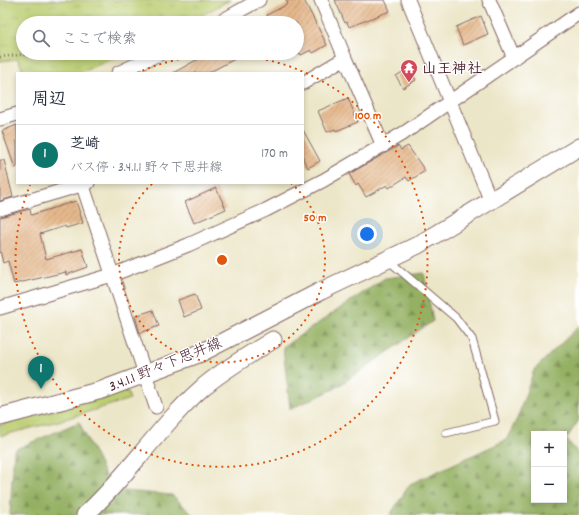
<!DOCTYPE html>
<html lang="ja">
<meta charset="utf-8">
<style>
:root{--surface:#fff;--page:#f6f6f7;--text:#1f2937;--muted:#747a83;--line:#e0e1e3;--accent:#0f766e}
body{margin:0;font-family:Dekko,"Klee One",sans-serif;background:var(--page);color:var(--text)}
.controls{position:absolute;right:12px;bottom:12px;display:grid;overflow:hidden;border-radius:0px;box-shadow:0 2px 6px #0003}
.controls button{width:36px;height:36px;display:grid;place-items:center;padding:0;border:0;border-bottom:1px solid var(--line);background:var(--surface);color:var(--text);font:20px sans-serif}
.you{position:absolute;left:367px;top:234px;width:14px;height:14px;margin:-10px;border:3px solid #fff;border-radius:50%;background:#1a73e8;box-shadow:0 0 0 6px #1a73e833}
.badge{display:grid;place-items:center;width:26px;height:26px;border-radius:50%;background:var(--accent);color:#fff;font-size:13px;font-weight:700}
.pin{position:absolute;translate:-50% -33px;filter:drop-shadow(0 1px 2px #0008)}
.pin::after{content:'';position:absolute;top:21px;width:14px;height:12px;background:inherit;clip-path:polygon(0 0,100% 0,50% 100%)}
.list{margin:0;padding:0;list-style:none}
h2{display:flex;justify-content:space-between;align-items:center;height:52px;margin:0;padding:0 16px;font-size:17px}
h2 small{font-size:13px;font-weight:400;color:var(--muted)}
.list li{display:grid;grid-template-columns:26px 1fr auto;gap:12px;align-items:center;box-sizing:border-box;height:60px;padding:0 16px;border-top:1px solid var(--line)}
.list b{display:block;font-size:15px;white-space:nowrap}
.list p{margin:0;font-size:13px;white-space:nowrap;color:var(--muted)}
.list em{font-size:13px;font-style:normal;color:var(--muted)}
.icon{flex:none;width:22px;height:22px;fill:none;stroke:currentColor;stroke-width:2;stroke-linecap:round;stroke-linejoin:round}
.map{position:relative;flex:none;width:579px;height:515px;overflow:hidden}
.search{position:absolute;background:var(--surface);box-shadow:0 2px 6px #0003;left:16px;top:16px;width:288px;height:44px;display:flex;align-items:center;gap:10px;box-sizing:border-box;padding:0 14px;border-radius:22px;color:var(--muted);font-size:15px}
.panel{position:absolute;background:var(--surface);box-shadow:0 2px 6px #0003;left:16px;top:72px;width:288px;height:112px;border-radius:0px}
.map>svg:first-child{display:block}
</style>
<div class="map">
<svg width="579" height="515" viewBox="0 0 579 515">
<defs>
<pattern id="forest-firs" width="22" height="20" patternUnits="userSpaceOnUse"><rect width="22" height="20" fill="#94b164"/><path d="M5 1l3.5 6h-7zM16 11l3.5 6h-7z" fill="#7b8f53"/></pattern>
<pattern id="park-tufts" width="24" height="20" patternUnits="userSpaceOnUse"><rect width="24" height="20" fill="#bbce72"/><path d="M3 7l-1-3M5 7V3M7 7l1-3M15 17l-1-3M17 17v-4M19 17l1-3" fill="none" stroke="#a2b063"/></pattern>
<pattern id="building-hatch" width="6" height="6" patternUnits="userSpaceOnUse"><rect width="6" height="6" fill="#e6b98d"/><path d="M-1 1l2-2M0 6l6-6M5 7l2-2" fill="none" stroke="#bc9673"/></pattern>
</defs>
<rect width="100%" height="100%" fill="#fff"/>
<filter id="ink" filterUnits="userSpaceOnUse"><feTurbulence type="fractalNoise" baseFrequency=".025" numOctaves="2"/><feDisplacementMap in="SourceGraphic" scale="8" xChannelSelector="R" yChannelSelector="G"/><feConvolveMatrix kernelMatrix="1 2 1 2 8 2 1 2 1" color-interpolation-filters="sRGB"/></filter>
<filter id="wash" filterUnits="userSpaceOnUse"><feTurbulence type="fractalNoise" baseFrequency=".012" numOctaves="4" result="noise"/><feDisplacementMap in="SourceGraphic" scale="16" xChannelSelector="R" yChannelSelector="G"/><feGaussianBlur stdDeviation="0.9" result="paint"/><feColorMatrix in="noise" values="0 0 0 0 0 0 0 0 0 0 0 0 0 0 0 0 0 1.4 0 .05"/><feComposite in="paint" operator="in"/></filter>
<g filter="url(#wash)">
<rect width="100%" height="100%" fill="#ece6c8"/>
<!-- grass -->
<path fill="#bbce72" stroke="#82764e" d="M127,390L130,399L62,420L0,436V425Z"/>
<!-- forest -->
<path fill="url(#forest-firs)" stroke="#6f6848" fill-rule="evenodd" d="M424,273L433,321L334,389L290,409L283,347L385,278Z
M579,326V420L566,439L579,454V515H390L410,484L506,440L517,419L534,370ZM534,434H564V500H534Z
M79,422L112,490L172,495L193,515H10L14,450Z"/>
<!-- park -->
<path fill="url(#park-tufts)" stroke="#82764e" d="M0,0H230L187,23H23V53H126L79,73H24L18,59L0,61Z"/>
<g id="blocks">
<!-- building -->
<path fill="url(#building-hatch)" d="M286,0H304L327,45L313,53L311,50L301,55L300,53L297,55V23H271L267,15L288,4Z
M335,0H385L390,11L349,27L347,22L345,23Z
M481,16L488,34L463,45L456,27Z
M209,53H246L208,73H173Z
M409,68L416,80L403,88L396,76Z
M348,98L358,122L336,131L335,129L327,132L318,111Z
M17,125V167L15,168L2,131Z
M303,130L320,161L308,168L303,159Z
M398,146L401,150L408,146L425,171L409,181L406,177L389,188L387,185L366,197L358,184L356,186L349,174Z
M0,160H4L13,197L0,201Z
M216,188L226,209L194,223L185,202Z
M76,201L83,223L66,228L65,226L40,234L46,259L82,249L88,267L66,275V272L14,284L8,261L3,263L0,250V217L30,209L31,215Z
M195,294L201,310L184,317L178,300Z
M153,310L159,326L140,333L135,316Z"/>
</g>
</g>
<g filter="url(#ink)">
<use href="#blocks" fill-opacity="0" stroke="#836562" stroke-width="1"/>
<g fill="none" stroke-linecap="round" stroke-linejoin="round">
<defs>
<path id="service" d="M388,260L456,318L472,339L495,421L446,433"/>
<path id="minor" d="M408,0L490,199
M489,0L514,58
M218,23L259,0
M345,58L383,146
M118,73L161,53
M303,83L345,58L321,0
M0,119L17,114
M82,183L156,407
M0,209L88,183
M0,308L112,275L188,245L266,210L324,180L407,131L579,13"/>
<path id="tertiary" d="M0,417L102,390L201,353L321,291L418,245L579,147
M85,515C128,476 159,426 202,388C224,369 249,355 273,340"/>
</defs>
<!-- service casing -->
<use href="#service" stroke="#836562" stroke-width="9"/>
<!-- minor casing -->
<use href="#minor" stroke="#836562" stroke-width="15"/>
<!-- tertiary casing -->
<use href="#tertiary" stroke="#836562" stroke-width="19"/>
<!-- path -->
<path stroke="#836562" stroke-width="2.5" stroke-dasharray="1 3" stroke-linecap="butt" d="M0,57L37,53"/>
<!-- service -->
<use href="#service" stroke="#fff" stroke-width="7"/>
<!-- minor -->
<use href="#minor" stroke="#fff" stroke-width="13"/>
<!-- tertiary -->
<use href="#tertiary" stroke="#fff" stroke-width="17"/>
</g>
</g>
<!-- distance rings -->
<g fill="none" stroke="#e0560e" stroke-width="2" stroke-dasharray="2 4">
<path d="M291 183A103 103 0 1 1 153 183"/>
<path d="M137 73A206 206 0 1 1 30 185"/>
</g>
<!-- icons -->
<defs>
<symbol id="temple-pin" viewBox="-11 -11 22 30"><path d="M0 17L-7.5 6A9.5 9.5 0 1 1 7.5 6Z" fill="#d1495b" stroke="#fff"/><path d="M0-6L5-2H3V0L6.5 2.5H4V6H1.5V3h-3V6H-4V2.5H-6.5L-3 0V-2H-5Z" fill="#fff"/></symbol>
</defs>
<g fill-rule="evenodd">
<use href="#temple-pin" x="399" y="58" width="20" height="27"/>
</g>
<g text-anchor="middle" stroke-width="3" stroke-linejoin="round" paint-order="stroke">
<!-- poi labels -->
<g font-size="15" font-weight="bold" fill="#4a1f2b" stroke="#fff" text-anchor="start">
<text x="422" y="73">山王神社</text>
</g>
<!-- street labels -->
<g font-size="15" fill="#4a1f2b" stroke="#fff">
<text transform="translate(165 364) rotate(-22)" y="5">3.4.1.1 野々下思井線</text>
</g>
</g>
<circle cx="222" cy="260" r="6" fill="#e0560e" stroke="#fff" stroke-width="2"/>
<g font-size="12" text-anchor="middle" font-weight="bold" fill="#e0560e" stroke="#fff" stroke-width="3" stroke-linejoin="round" paint-order="stroke">
<text x="368" y="119">100 m</text>
<text x="315" y="221">50 m</text>
</g>
</svg>
<div class="controls">
<button>+</button>
<button>−</button>
</div>
<div class="you"></div>
<div class="pin badge" style="left:41px;top:389px">1</div>
<div class="search"><svg class="icon" aria-label="search" viewBox="0 0 24 24"><circle cx="10" cy="10" r="6"/><path d="M15 15l6 6"/></svg>ここで検索</div>
<section class="panel">
<h2>周辺<small></small></h2>
<ul class="list">
<li><span class="badge">1</span><div><b>芝崎</b><p>バス停 · 3.4.1.1 野々下思井線</p></div><em>170 m</em></li>
</ul>
</section>
</div>
